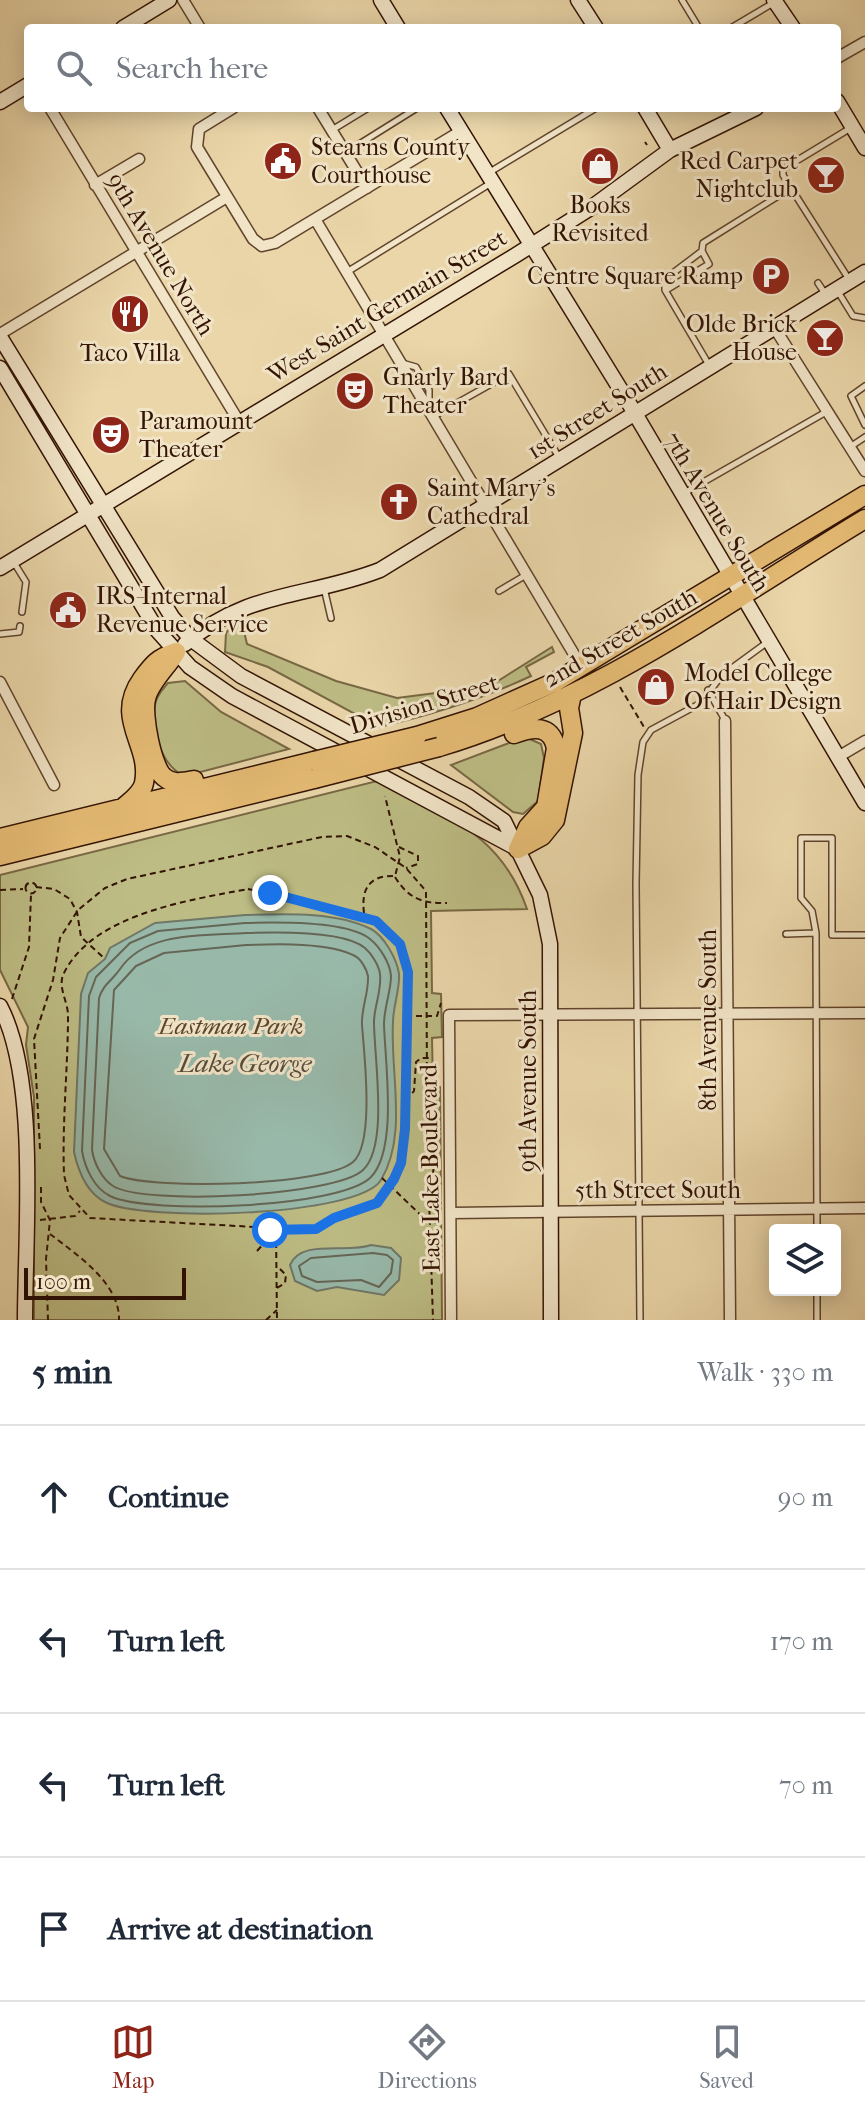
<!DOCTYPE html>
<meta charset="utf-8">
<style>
:root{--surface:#fff;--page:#f6f6f7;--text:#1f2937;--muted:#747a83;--line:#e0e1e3;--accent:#8f2418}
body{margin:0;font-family:"IM FELL French Canon",serif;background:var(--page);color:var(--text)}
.controls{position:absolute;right:24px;bottom:24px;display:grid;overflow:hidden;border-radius:8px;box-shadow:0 4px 20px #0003}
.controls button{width:72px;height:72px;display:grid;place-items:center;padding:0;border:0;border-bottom:2px solid var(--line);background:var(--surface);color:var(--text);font:40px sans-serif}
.scale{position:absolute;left:24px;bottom:20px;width:162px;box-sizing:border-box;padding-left:8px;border:4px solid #331303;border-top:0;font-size:22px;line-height:28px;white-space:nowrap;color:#331303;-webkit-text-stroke:6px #f1e4c7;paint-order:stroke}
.stop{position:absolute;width:24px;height:24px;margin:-18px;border:6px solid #1a73e8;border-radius:50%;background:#fff}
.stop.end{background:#1a73e8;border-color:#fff;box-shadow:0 2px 8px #0008}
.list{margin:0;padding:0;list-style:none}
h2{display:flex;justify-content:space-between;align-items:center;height:104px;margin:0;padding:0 32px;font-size:34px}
h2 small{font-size:26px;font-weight:400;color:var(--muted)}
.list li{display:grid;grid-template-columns:52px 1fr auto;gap:24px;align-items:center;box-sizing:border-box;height:144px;padding:0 32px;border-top:2px solid var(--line)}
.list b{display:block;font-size:30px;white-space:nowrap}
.list em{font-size:26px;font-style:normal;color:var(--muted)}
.icon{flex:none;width:44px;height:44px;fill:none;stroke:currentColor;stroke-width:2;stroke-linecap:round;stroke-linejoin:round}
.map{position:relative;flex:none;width:865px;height:1320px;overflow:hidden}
.search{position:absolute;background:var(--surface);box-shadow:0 4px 20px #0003;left:24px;right:24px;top:24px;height:88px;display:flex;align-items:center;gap:20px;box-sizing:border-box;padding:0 28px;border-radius:8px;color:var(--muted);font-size:30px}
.sheet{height:680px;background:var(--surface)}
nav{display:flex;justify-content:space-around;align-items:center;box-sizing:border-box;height:112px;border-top:2px solid var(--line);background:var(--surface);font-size:22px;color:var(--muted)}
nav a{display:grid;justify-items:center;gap:4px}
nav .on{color:var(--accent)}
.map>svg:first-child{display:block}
</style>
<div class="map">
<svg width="865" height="1320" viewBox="0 0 865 1320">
<rect width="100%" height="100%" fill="#ead6a9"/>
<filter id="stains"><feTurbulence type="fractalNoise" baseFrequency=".0025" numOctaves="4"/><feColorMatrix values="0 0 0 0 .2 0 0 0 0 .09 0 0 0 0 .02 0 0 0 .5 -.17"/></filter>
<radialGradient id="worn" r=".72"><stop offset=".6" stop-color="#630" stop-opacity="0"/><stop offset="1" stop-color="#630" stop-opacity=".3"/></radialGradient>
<!-- green -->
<path fill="#bdbc84" stroke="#786844" stroke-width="2" d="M242,623L247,644L336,681L397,698L490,686L552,647L554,652L526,667L531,676C482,699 431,715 379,727L268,667L225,652L226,633L232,626Z
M185,681L221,712L289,749L185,776C161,767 151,728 155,705C156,696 163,689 168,683Z
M525,737L541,744L544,758L538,801L523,814L513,812L451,765Z
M381,780C446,817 501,833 527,909L431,911L432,993L441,994L442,1037L432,1038L433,1086L440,1087L442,1320H34V1097L26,1045L28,1027L0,970V875Z"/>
<!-- water -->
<path fill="#98b9aa" stroke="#707767" stroke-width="2" d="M245,915C283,914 335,911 371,929C384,936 397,959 399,974C400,989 393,1007 393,1022C390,1073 408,1135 381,1180C358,1217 142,1222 105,1202C87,1193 78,1170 74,1152L81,994L88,973L105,959L110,948L155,923Z
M371,1245L391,1248L401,1258L399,1280L384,1295L337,1287L317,1291L295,1281L290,1265C301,1238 348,1254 371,1245Z"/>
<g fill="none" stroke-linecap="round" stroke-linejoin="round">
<!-- shore -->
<path stroke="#666656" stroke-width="2" d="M245,923C275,922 347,920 370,939C380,947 390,963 391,976C391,991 384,1008 384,1024C385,1062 398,1149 371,1177C341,1208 149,1215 110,1196C94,1188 85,1168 82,1151L89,996L96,977L130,943L158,931Z
M246,933C274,932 344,930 365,948C372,954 379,966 380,974C382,990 374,1007 374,1022C374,1057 389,1146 363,1170C336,1196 145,1206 113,1186C102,1179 94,1163 92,1150L99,998C104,983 112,981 120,969C146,931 204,936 246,933Z
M246,945C276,944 329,942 355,956C361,959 367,970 368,976C369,992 361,1009 362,1025C364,1053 375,1143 353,1162C325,1186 155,1190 120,1176L104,1149L114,990L136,966L164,953Z
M373,1253L387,1255L393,1260L391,1273L379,1287L361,1280L317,1282L302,1276L299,1266L311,1258Z"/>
<defs>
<path id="lane" d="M682,0L699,28
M731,28L775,2
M332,130L368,108
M345,153L417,108
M490,172L596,108
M791,188L783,175V169L849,129
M347,272L491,183
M818,283L826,295
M666,290L709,264L702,251
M837,290L853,316L865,318
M402,363L416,367L429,390V406
M709,365L665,290V279L702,251L703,243L791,188L850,281
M865,386L851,396L865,425
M434,416L509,374L560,459
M850,447L865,437
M686,492L826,412
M13,561L26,582L22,612
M324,588L331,618
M499,591L526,575
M0,634L19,632L20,626
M708,690L725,720
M786,934L816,933
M817,1230L816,933L812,911L801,898V838H832V935H865
M817,1290V1320
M640,1320L636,884L638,775L643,742L651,730L701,703L721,676L769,641"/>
<path id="street" d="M183,0L200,28
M837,58L865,42
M50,108L238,420
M233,108L199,129L197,147L253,239L262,246L275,243L461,131
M318,108L367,188
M95,185L139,159
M315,219L581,666
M774,327L865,471
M0,334L227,197
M0,682L54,785
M725,721L730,1320
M838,757L865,741
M452,1213L865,1208
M451,1320L449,1015L865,1013"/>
<path id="secondary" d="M381,0L398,28
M578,0L596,28
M774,0L793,28
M123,28L169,0
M837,101L865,148
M0,102L28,85
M447,108L627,400L865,803
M645,108L670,150
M0,337L172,617L191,639L241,676L469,797L504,821L540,895L550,944L551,1320
M0,368L157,630L190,667L232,696L518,849
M0,568L516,255L592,207L670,150L756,108
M185,644C247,590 308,598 380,570L865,272
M0,1006C39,1080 25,1234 25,1320"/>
<path id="highway" d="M176,652C167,667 149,683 146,699C142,714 152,768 164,777C173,785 183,782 194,780
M514,734C533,727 551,724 556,748L546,807L528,827L518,849
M417,736L477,717L555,682L865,495
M439,747C594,701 728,602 865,519
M124,807C132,800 142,793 144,783C152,744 113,720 142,679C153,664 158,658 176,652
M0,838L314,761
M518,849L542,836L555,820L573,733L569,708L572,694
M0,856L314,779"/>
</defs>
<!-- lane casing -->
<use href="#lane" stroke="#61442c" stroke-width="8"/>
<!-- street casing -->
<use href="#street" stroke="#61442c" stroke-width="13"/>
<!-- secondary casing -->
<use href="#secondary" stroke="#331303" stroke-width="17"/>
<!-- highway casing -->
<use href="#highway" stroke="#331303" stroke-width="21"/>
<!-- path -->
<path stroke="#331303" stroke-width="2" stroke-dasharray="6 4" stroke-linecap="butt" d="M645,142L647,145
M620,687L644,727
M399,847L418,856V864L406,868
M395,877C408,898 422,904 447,903
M25.5 888a5.5 5.5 0 1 1 11 0a5.5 5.5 0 1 1-11 0Z
M36,887L54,889L70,899L77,912L81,937L105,959
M248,889L364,915L386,927L400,944L408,981L405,1129L398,1172L377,1203L311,1230L90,1218L69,1195L64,1175C62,1121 68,1068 68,1015C68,1002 57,986 64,973C93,914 190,900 248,889Z
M0,890L23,889
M364,913C361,889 369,875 395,876L400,857L385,796
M12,999L29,947L31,894
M406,1016H437L441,1003
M406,1101L414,1091L416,1062L421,1058H432
M40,1149L34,1039L53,980L60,938L78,910L105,888L127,879L322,837L347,836L375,847L406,868L426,891L427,1082L438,1106L437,1149L429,1196L433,1320
M382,1178L428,1222L441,1223
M41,1187V1202L50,1220L46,1259L48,1320
M40,1220L75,1216L80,1211
M276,1232L277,1320
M50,1234C77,1255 120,1283 119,1320
M257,1251L275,1231
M277,1288L285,1283L286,1275L278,1267
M266,1320L277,1310"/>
<!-- lane -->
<use href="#lane" stroke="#f1e4c7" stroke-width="5"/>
<!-- street -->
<use href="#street" stroke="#f1e4c7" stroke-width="10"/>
<!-- secondary -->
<use href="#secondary" stroke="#f1e4c7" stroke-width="14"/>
<!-- highway -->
<use href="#highway" stroke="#e5bb74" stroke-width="18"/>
<defs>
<path id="highway-bridge" d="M314,761L417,736
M314,779L439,747"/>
</defs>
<!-- highway-bridge casing -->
<use href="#highway-bridge" stroke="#331303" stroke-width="21" stroke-linecap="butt"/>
<!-- highway-bridge -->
<use href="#highway-bridge" stroke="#e5bb74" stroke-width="18"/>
</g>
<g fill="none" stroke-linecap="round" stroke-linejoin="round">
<!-- route -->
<path stroke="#1a73e8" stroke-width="10" d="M270,893L376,921L400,944L408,972L405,1129L401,1163L394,1179L377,1203L334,1218L316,1229L270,1230"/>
</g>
<!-- icons -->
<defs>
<symbol id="civic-disc" viewBox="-11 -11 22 22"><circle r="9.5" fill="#8f2418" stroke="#f1e4c7"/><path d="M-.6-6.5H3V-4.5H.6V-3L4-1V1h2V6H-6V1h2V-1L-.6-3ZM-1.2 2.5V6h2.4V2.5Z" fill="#fff"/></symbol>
<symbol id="shop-disc" viewBox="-11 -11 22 22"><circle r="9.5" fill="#8f2418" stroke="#f1e4c7"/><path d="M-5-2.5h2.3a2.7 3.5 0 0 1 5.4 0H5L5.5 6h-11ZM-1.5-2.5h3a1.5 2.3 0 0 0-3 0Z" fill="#fff"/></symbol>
<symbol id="bar-disc" viewBox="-11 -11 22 22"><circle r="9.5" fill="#8f2418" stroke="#f1e4c7"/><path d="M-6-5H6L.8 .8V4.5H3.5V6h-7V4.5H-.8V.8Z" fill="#fff"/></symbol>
<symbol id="parking-disc" viewBox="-11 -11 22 22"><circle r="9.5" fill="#8f2418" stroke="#f1e4c7"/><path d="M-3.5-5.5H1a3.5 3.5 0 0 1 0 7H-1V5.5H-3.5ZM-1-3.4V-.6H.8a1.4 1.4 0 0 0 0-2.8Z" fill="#fff"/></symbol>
<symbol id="restaurant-disc" viewBox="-11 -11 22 22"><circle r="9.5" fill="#8f2418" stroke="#f1e4c7"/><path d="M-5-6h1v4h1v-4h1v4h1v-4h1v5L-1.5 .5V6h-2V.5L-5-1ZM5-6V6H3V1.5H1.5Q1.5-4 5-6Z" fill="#fff"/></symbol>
<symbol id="theatre-disc" viewBox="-11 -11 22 22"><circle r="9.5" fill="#8f2418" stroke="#f1e4c7"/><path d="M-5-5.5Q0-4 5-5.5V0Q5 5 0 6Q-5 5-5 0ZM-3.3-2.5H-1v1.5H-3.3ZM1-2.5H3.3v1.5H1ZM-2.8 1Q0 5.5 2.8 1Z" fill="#fff"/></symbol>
<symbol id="church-disc" viewBox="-11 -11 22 22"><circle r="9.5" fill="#8f2418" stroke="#f1e4c7"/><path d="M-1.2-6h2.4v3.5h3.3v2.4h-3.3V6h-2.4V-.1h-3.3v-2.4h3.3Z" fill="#fff"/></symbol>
</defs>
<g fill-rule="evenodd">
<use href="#civic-disc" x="261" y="139" width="44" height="44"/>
<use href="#shop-disc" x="578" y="144" width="44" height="44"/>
<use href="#bar-disc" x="804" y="153" width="44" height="44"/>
<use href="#parking-disc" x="749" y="254" width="44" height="44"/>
<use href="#restaurant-disc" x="108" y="292" width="44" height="44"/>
<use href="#bar-disc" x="803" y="316" width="44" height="44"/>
<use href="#theatre-disc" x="333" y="369" width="44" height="44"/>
<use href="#theatre-disc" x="89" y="413" width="44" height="44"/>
<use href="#church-disc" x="377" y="480" width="44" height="44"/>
<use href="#civic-disc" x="46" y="588" width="44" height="44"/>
<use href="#shop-disc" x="634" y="665" width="44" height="44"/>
</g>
<g text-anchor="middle" stroke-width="6" stroke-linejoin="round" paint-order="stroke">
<!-- poi labels -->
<g font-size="24" fill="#331303" stroke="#f1e4c7" text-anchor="start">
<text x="311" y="155">Stearns County<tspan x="311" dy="28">Courthouse</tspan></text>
<text x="798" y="169" text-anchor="end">Red Carpet<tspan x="798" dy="28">Nightclub</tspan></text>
<text x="600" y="213" text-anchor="middle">Books<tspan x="600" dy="28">Revisited</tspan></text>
<text x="743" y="284" text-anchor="end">Centre Square Ramp</text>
<text x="797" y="332" text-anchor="end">Olde Brick<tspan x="797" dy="28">House</tspan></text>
<text x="130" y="361" text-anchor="middle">Taco Villa</text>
<text x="383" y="385">Gnarly Bard<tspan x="383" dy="28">Theater</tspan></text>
<text x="139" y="429">Paramount<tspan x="139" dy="28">Theater</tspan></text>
<text x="427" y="496">Saint Mary's<tspan x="427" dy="28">Cathedral</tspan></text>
<text x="96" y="604">IRS-Internal<tspan x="96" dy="28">Revenue Service</tspan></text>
<text x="684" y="681">Model College<tspan x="684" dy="28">Of Hair Design</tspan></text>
</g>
<!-- street labels -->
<g font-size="24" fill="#331303" stroke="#f1e4c7">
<text transform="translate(161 254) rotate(59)" y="8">9th Avenue North</text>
<text transform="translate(387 306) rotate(-31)" y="8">West Saint Germain Street</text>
<text transform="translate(597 411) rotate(-32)" y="8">1st Street South</text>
<text transform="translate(717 512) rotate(59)" y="8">7th Avenue South</text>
<text transform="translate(620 638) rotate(-30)" y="8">2nd Street South</text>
<text transform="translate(424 704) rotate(-17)" y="8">Division Street</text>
<text transform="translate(708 1020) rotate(-90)" y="8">8th Avenue South</text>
<text transform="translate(528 1081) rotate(-90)" y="8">9th Avenue South</text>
<text transform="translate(430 1168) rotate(-91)" y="8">East Lake Boulevard</text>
<text x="658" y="1198">5th Street South</text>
</g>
<!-- park labels -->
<g font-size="24" font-style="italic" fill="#5c462a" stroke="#f1e4c7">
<text x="231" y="1034">Eastman Park</text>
</g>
<!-- water labels -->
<g font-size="26" font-style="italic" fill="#564d3d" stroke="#f1e4c7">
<text x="245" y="1072">Lake George</text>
</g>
</g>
<rect width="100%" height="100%" filter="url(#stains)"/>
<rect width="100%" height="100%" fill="url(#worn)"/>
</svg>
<div class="controls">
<button><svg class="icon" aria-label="layers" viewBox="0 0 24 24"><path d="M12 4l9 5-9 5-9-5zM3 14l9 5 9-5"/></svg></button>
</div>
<div class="scale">100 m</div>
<div class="stop" style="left:270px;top:1230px"></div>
<div class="stop end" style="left:270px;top:893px"></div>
<div class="search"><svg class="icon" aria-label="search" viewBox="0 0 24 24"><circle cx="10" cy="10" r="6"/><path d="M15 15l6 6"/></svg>Search here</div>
</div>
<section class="sheet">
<h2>5 min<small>Walk · 330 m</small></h2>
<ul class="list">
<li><svg class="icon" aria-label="ahead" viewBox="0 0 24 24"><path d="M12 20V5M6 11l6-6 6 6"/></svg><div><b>Continue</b></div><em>90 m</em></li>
<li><svg class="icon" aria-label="left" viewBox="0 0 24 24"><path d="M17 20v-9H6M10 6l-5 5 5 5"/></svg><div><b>Turn left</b></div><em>170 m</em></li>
<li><svg class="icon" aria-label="left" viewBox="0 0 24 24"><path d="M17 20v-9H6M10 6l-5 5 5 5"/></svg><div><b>Turn left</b></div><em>70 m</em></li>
<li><svg class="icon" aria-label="arrive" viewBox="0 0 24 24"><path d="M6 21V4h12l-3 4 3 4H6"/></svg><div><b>Arrive at destination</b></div></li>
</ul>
</section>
<nav>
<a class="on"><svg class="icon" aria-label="map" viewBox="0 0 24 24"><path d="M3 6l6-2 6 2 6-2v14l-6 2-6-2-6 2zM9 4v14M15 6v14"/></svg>Map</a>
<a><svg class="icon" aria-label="directions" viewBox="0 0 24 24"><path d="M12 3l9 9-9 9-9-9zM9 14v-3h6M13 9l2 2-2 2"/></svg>Directions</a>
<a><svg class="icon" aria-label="saved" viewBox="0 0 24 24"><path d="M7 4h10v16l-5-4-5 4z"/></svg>Saved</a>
</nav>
